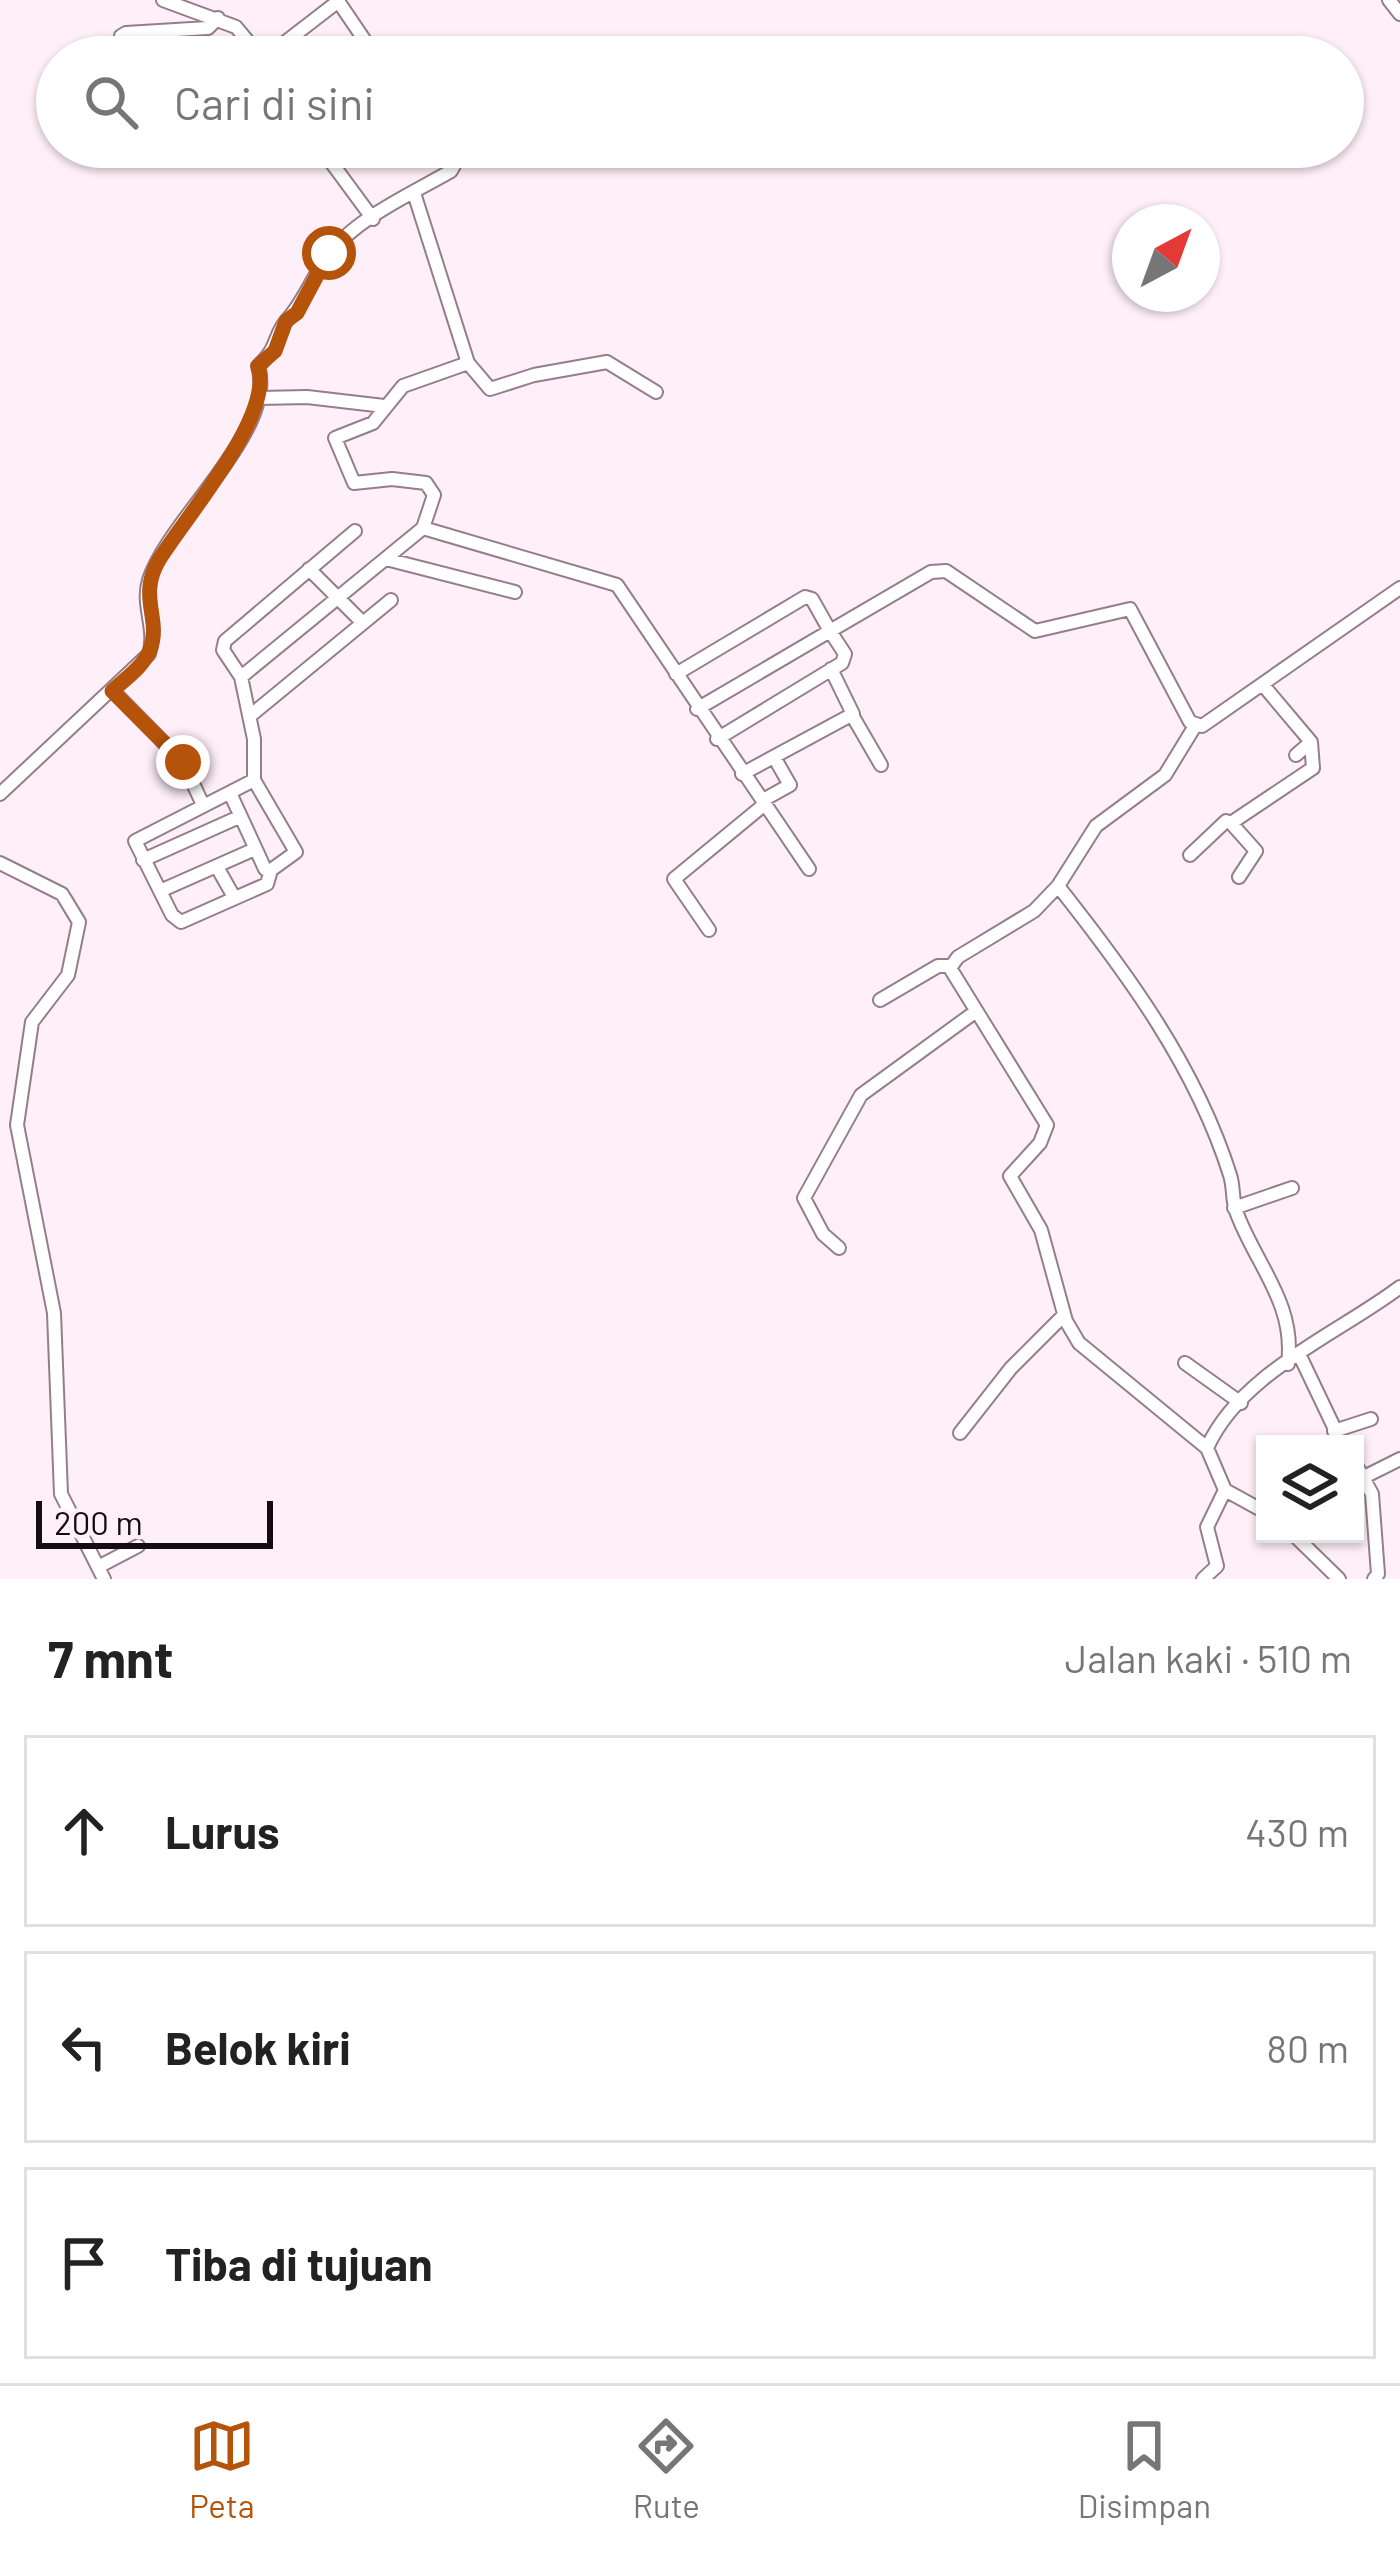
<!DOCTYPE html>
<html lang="id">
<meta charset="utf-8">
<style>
:root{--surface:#fff;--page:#f6f6f6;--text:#222;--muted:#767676;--line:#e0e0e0;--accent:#b45309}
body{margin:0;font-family:Barlow,sans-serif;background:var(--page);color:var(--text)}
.controls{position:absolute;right:36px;bottom:36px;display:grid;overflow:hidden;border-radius:0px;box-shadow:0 3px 9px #0004}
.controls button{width:108px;height:108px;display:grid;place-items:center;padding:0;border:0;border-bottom:3px solid var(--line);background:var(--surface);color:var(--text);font:60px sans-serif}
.compass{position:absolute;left:1112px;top:204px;width:108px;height:108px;border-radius:50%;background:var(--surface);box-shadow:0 3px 9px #0004;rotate:41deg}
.scale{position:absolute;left:36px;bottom:30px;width:237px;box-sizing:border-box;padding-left:12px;border:6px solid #140c11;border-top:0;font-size:33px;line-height:42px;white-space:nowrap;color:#140c11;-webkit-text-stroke:9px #ffeff8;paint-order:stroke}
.stop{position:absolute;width:36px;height:36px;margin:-27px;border:9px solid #b45309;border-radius:50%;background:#fff}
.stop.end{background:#b45309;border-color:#fff;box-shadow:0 3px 12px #0008}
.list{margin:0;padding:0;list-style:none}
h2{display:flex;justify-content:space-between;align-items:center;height:156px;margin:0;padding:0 48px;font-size:51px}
h2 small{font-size:39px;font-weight:400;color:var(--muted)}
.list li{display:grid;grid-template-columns:78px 1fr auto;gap:36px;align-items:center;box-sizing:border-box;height:192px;margin:0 24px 24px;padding:0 24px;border:3px solid var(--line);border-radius:0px}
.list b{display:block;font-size:45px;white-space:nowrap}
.list em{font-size:39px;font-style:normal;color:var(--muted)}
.icon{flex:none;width:66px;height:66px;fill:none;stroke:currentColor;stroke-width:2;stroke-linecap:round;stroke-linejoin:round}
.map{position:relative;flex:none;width:1400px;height:1579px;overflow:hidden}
.search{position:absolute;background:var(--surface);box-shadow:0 3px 9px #0004;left:36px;right:36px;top:36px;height:132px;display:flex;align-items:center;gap:30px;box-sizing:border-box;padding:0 42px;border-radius:66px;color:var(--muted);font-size:45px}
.sheet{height:804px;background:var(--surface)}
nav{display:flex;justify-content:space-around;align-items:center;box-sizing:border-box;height:168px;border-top:3px solid var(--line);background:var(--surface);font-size:33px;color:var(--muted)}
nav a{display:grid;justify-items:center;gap:6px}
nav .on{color:var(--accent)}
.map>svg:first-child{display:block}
</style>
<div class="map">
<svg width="1400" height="1579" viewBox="0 0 1400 1579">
<rect width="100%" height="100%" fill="#ffeff8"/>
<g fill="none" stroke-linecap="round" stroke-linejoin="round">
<defs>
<path id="minor" d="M163,0L236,27L261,57
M1389,0L1400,14
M338,1L376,57
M125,57L121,36L126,33L208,28L218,18
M266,57L336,3
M320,147L373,219
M468,363L490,389L534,375L607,362L656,392
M259,398L307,397L384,406
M423,528L617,585L809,869
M386,559L515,592
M309,569L361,621
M676,674L805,597L812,599L830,631L931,572L946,571L1035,631L1130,609L1190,722L1202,726L1400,588
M241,677L223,650L225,641L355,531
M1263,685L1311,742L1296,755
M113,691L183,762L203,805
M697,709L830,631L845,654L842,663L717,739
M251,715L391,600
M852,715L881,765
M1195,726L1165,775L1096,826L1058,886L1034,911L958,957L950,968L1047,1125L1040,1143L1010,1176L1041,1230L1066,1321L1079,1343L1207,1448
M742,774L853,714L831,669
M230,793L265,869L271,870L296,852L254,780
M0,794L149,654C157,629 141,605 149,580C169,518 278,430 258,366C278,349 274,334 287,320C304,301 312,278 327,257C354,219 411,194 451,171L457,160L447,147
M763,800L790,785L774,757
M1190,855L1226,821L1231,823
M143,860L239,817
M0,863L62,894L79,922L68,975L32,1022L17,1125L54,1313L61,1494L104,1579
M217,867L234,897
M271,870L267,884L181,922L172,915L135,841L254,780V739L241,677L423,528L434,495L426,483L392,479L354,483L335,438L373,423L403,386L468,363L414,193
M1239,877L1256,851L1231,823L1313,768L1311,742
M1058,886C1127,973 1196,1067 1230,1175C1234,1187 1232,1200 1236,1211C1255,1264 1296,1303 1288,1364
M160,891L255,849
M709,930L674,879L765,804
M880,1000L938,966H950
M1234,1208L1292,1188
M839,1248L823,1234L804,1198L861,1095L975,1012
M1300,1356L1342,1444
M1185,1363L1241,1403
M1334,1431L1371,1419
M960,1433L1011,1368L1064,1315
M1355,1463L1372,1494L1378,1574L1374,1579
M1364,1477L1400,1459
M1225,1490L1265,1512
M1293,1534L1339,1579
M98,1567L138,1546
M1203,1579L1217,1566L1207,1527L1225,1490L1207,1448C1240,1373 1338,1334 1400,1287"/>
</defs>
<!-- minor casing -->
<use href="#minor" stroke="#957e8c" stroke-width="16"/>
<!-- minor -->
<use href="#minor" stroke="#fff" stroke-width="12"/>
</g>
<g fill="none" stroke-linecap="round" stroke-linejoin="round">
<!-- route -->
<path stroke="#b45309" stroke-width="15" d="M183,762L112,691C125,679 143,667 150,650C162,619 137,597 159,560C186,516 275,415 258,366L275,351L286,321L297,313L329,253"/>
</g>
</svg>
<div class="controls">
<button><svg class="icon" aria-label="layers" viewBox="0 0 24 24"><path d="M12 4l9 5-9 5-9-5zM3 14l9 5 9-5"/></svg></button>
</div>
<svg class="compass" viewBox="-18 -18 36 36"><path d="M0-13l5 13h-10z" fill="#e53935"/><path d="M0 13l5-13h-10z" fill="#767676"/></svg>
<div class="scale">200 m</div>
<div class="stop" style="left:329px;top:253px"></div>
<div class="stop end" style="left:183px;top:762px"></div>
<div class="search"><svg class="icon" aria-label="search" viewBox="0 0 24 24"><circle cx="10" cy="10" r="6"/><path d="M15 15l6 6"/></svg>Cari di sini</div>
</div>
<section class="sheet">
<h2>7 mnt<small>Jalan kaki · 510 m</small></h2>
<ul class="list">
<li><svg class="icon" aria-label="ahead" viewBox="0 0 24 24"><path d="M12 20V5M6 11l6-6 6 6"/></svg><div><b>Lurus</b></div><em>430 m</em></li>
<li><svg class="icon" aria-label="left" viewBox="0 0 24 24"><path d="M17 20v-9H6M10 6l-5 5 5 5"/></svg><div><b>Belok kiri</b></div><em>80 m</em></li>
<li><svg class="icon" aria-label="arrive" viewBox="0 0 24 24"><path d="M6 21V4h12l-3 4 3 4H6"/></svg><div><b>Tiba di tujuan</b></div></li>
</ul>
</section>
<nav>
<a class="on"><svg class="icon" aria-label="map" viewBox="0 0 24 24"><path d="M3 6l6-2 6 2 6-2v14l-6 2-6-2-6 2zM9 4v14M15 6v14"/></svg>Peta</a>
<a><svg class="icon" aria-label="directions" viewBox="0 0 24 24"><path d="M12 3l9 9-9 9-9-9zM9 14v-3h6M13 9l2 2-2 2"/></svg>Rute</a>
<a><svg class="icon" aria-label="saved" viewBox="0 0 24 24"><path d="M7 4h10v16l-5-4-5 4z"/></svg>Disimpan</a>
</nav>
